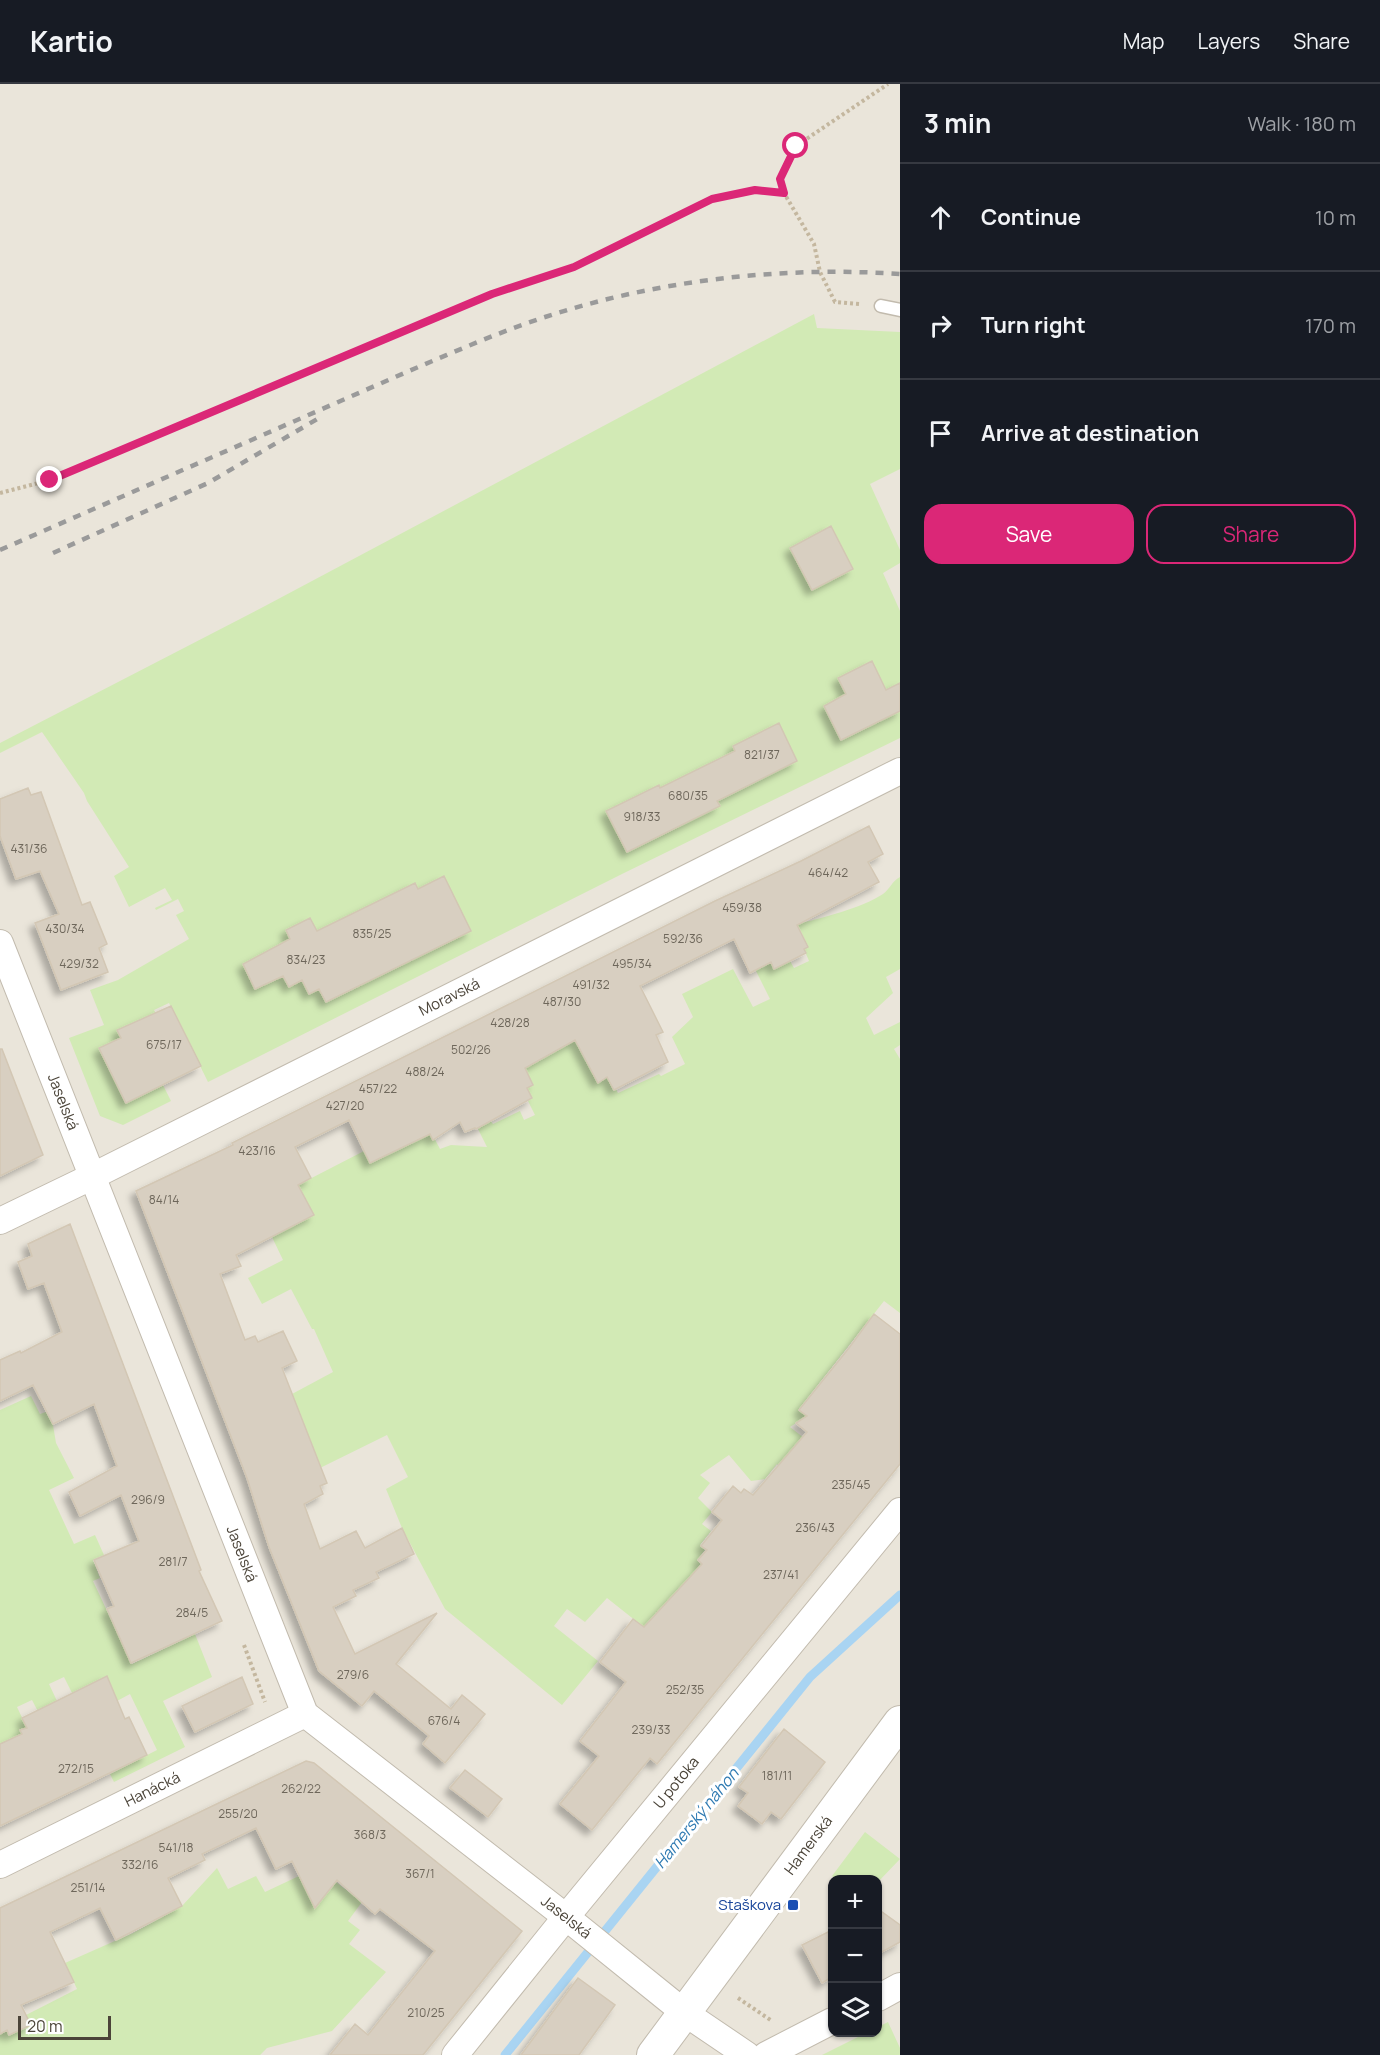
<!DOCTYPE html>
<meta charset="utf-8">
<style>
:root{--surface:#171b24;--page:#242831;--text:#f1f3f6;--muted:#9ea1a6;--line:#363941;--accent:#db2777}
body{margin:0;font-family:Manrope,sans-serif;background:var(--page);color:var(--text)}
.controls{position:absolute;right:18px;bottom:18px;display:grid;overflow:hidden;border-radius:12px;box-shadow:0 2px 4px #0004}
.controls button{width:54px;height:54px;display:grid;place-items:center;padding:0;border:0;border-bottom:2px solid var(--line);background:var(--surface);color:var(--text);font:30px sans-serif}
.scale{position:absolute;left:18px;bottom:15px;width:93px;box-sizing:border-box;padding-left:6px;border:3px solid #4b4439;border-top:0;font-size:16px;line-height:21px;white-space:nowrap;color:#4b4439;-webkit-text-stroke:4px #fff;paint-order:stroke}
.stop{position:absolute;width:18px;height:18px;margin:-14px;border:4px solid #db2777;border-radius:50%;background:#fff}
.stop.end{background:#db2777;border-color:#fff;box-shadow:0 2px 6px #0008}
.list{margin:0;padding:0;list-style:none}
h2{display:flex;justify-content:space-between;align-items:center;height:78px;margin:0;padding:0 24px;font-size:26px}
h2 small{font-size:20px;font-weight:400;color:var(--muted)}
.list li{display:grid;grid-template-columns:39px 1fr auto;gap:18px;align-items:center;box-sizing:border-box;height:108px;padding:0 24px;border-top:2px solid var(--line)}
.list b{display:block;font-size:22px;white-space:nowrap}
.list em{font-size:20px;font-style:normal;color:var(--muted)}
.actions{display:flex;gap:12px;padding:18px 24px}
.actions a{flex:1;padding:14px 0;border:2px solid var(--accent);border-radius:18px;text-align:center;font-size:21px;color:var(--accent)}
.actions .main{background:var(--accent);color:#fff}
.icon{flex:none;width:33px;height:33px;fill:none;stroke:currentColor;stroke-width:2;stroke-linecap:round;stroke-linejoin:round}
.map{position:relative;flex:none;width:900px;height:1971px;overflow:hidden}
header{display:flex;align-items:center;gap:36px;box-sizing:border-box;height:84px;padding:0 30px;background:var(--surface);border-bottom:2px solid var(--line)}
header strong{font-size:28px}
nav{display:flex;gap:33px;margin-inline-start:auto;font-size:21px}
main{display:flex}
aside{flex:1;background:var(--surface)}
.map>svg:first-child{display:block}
</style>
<header>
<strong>Kartio</strong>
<nav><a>Map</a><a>Layers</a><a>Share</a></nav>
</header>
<main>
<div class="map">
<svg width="900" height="1971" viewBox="0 0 900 1971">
<defs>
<filter id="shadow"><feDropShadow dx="-5.5" dy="5.5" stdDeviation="3" flood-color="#0004"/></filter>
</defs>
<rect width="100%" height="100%" fill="#f6f3ec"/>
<!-- residential -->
<path fill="#eae5da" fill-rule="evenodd" d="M0,0H900V1971H0ZM832,1796H878V1948H832Z"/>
<!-- green -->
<path fill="#d2eab5" d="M814,230L817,244L900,248V385L870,400L900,466V479L883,489L900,527V654L622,790L208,998L169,919L154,926L159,936L118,947L121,954L99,964L125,1019L163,1001L171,1017L123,1041L100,1032L69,954L104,941L90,906L118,896L189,855L176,831L184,827L178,815L156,826L155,824L172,816L165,804L129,823L114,792L129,783L87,717L84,709L42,648L0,669V659L265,522Z
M900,793V885L886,893L893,909L866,934L874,951L900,938V961L894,965L900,975V1229L884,1217L799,1325L807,1332L790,1343L817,1364L786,1387L777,1380L765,1395L751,1397L729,1371L700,1391L710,1399L698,1414L712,1428L702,1440L711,1447L700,1461L705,1466L697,1476L701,1480L646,1545L607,1514L585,1538L567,1525L554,1542L598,1577L562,1621L445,1525L402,1444L386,1405L408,1393L387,1351L320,1384L292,1310L333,1288L314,1245H312L291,1205L262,1220L248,1194L283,1176L272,1153L313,1131L298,1101L364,1067L371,1079L409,1060L421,1029L440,1065L451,1061L487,1063L477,1043L490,1036L493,1040L520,1027L524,1036L535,1031L528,1017L532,1014L527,1004L533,1001L525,984L578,955L608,991L618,1009L659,990L661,992L685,980L672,953L693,933L682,910L733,885L753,923L770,915L755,885L785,868L794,884L809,877L804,865L808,862L797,840C822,834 862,824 883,810C890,805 892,797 900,793Z
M31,1312L40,1330L46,1328L53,1341L56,1359L74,1394L49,1406L74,1460L95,1451L104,1471L93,1476L100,1494L93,1497L132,1580L195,1550L212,1593L163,1617L185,1663L114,1698L110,1690L157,1666L130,1610L117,1617L107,1592L72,1609L64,1593L49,1600L64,1632L43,1637L32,1616L17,1623L27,1644L20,1647L22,1650L0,1661V1326Z
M865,1748L900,1775L878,1798V1796L836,1795L832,1792Z
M217,1784L228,1805L256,1792L265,1808L299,1792L315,1824L336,1798L362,1818L348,1837L360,1846L349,1860L386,1888L332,1947L267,1964L260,1971H0V1949L7,1946L10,1951L30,1941L26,1931L77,1905L65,1879L133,1849L182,1822Z
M888,1938L900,1964V1971H822L866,1949L878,1948V1943Z"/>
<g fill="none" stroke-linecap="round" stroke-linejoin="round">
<!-- stream -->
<path stroke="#a9d4f2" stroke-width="9" d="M505,1971L810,1593L900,1511"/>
</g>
<!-- building -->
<path fill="#d8cfc1" stroke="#d3c7b4" stroke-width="1.5" filter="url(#shadow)" d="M831,442L853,485L812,506L790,464Z
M872,577L886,606L900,599V627L841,656L824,622L846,610L838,594Z
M779,639L797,677L717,717L720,722L627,768L606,727L659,701L660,704L735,667L733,662Z
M28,704L31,711L41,708L82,821L90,818L107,860L99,864L108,888L61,906L35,839L59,830L40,787L16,795L0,752V715Z
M869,742L883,770L868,778L879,798L797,841L808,863L804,865L806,869L774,885L771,878L750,889L734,855L640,902L663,948L656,951L668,978L614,1006L607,993L598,999L575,956L525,984L533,1001L527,1004L532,1014L476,1045L475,1044L465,1048L460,1038L433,1056L430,1050L370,1079L349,1036L295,1063L311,1094L298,1101L314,1131L236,1171L241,1182L220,1190L245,1256L255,1252L258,1258L283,1247L297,1277L282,1284L327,1399L320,1402L323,1410L304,1420L320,1465L356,1447L365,1464L402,1444L414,1470L376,1488L379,1494L353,1506L356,1512L333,1523L355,1570L437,1529L396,1580L451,1625L462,1611L485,1630L445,1679L423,1660L429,1652L374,1607L362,1622L319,1587L269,1463L247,1394L136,1107L233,1061L232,1059L715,817L801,777Z
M444,792L471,847L326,918L319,905L309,910L302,896L289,903L283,892L255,905L243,880L290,855L286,846L310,834L317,847L415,799L418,805Z
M171,922L201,982L126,1019L99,964L121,954L117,946Z
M0,965H2L43,1071L0,1092Z
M70,1140L201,1486L199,1487L222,1537L131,1579L107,1525L114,1522L94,1476L139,1457L121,1411L80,1432L69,1408L117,1382L94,1320L53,1340L33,1301L0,1317V1276L20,1267L21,1269L62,1248L44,1199L28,1205L18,1178L32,1172L28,1160Z
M874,1230L900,1250V1380L657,1680L650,1674L592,1746L560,1720L599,1672L580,1657L626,1598L600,1578L633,1535L644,1543L702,1480L698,1476L707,1466L701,1462L722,1436L712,1428L733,1402L741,1409L744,1405L753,1411L807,1348L796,1339L807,1332L799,1326L849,1264Z
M107,1592L125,1635L129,1633L147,1671L0,1742V1660L22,1650L20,1646L27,1644L22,1634Z
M242,1593L253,1620L195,1648L182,1622Z
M784,1645L825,1678L781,1735L771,1728L762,1740L738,1722L748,1709L739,1703Z
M306,1677L314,1679L522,1847L423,1971H330L355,1940L368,1951L435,1867L380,1825L375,1830L337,1796L315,1824L292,1777L276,1785L256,1744L202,1770L205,1776L168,1794L182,1822L116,1856L100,1824L50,1848L74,1898L21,1921L31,1941L9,1951L7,1946L0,1950V1824Z
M465,1686L502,1715L488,1733L450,1704Z
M878,1825L900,1841V1858L878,1870Z
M832,1846V1893L822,1899L802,1861Z
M578,1894L615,1921L579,1971H521Z"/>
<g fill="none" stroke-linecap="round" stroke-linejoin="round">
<defs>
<path id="service" d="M881,222L900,226"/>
<g id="minor">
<path id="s1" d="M0,859L305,1630L566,1833L685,1929L747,1971"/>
<path id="s2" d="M0,1137L91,1093L900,687"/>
<path id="s3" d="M0,1781L305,1630"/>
<path d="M878,1914L900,1902"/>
<path id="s4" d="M455,1971L566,1833L900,1427"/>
<path d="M766,1971L832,1937"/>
</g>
<g id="tertiary">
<path id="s5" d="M653,1971L900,1638"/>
</g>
</defs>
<!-- service casing -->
<use href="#service" stroke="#c2bbae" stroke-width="15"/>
<!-- minor casing -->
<use href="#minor" stroke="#c2bbae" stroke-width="28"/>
<!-- tertiary casing -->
<use href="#tertiary" stroke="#c2bbae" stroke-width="34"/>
<!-- path -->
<path stroke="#c4b79f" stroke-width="4" stroke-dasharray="3 3" stroke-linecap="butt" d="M859,220L835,218L820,188L814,160L784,109L780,95L796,62L888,0
M0,409L50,396L492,210L574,182L712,115L755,106L784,109
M244,1561L265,1618
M738,1914L772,1937"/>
<!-- service -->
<use href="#service" stroke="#fff" stroke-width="12"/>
<!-- minor -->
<use href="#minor" stroke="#fff" stroke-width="26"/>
<!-- tertiary -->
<use href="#tertiary" stroke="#fff" stroke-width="32"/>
<!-- rail -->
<path stroke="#9a9a9a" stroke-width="4.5" stroke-dasharray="8 8" stroke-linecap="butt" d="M0,466L409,287C454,268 499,248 545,233C658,196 781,182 900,190
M53,469L208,399L319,334"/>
</g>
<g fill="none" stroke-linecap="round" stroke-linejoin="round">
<!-- route -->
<path stroke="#db2777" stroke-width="8" d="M50,396L492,210L574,183L712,115L755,106L784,109L780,95L796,62"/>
</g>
<!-- markers -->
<rect fill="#1a4fb4" stroke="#fff" stroke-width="2" x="787" y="1815" width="12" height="12" rx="3"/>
<g text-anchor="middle" stroke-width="6" stroke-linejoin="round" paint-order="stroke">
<!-- number labels -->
<g font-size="12" fill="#6e675b">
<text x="762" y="675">821/37</text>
<text x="688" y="716">680/35</text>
<text x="642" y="737">918/33</text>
<text x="29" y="769">431/36</text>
<text x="828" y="793">464/42</text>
<text x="742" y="828">459/38</text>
<text x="65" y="849">430/34</text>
<text x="372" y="854">835/25</text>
<text x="683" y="859">592/36</text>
<text x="306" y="880">834/23</text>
<text x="79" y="884">429/32</text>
<text x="632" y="884">495/34</text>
<text x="591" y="905">491/32</text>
<text x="562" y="922">487/30</text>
<text x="510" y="943">428/28</text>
<text x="164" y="965">675/17</text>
<text x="471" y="970">502/26</text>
<text x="425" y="992">488/24</text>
<text x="378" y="1009">457/22</text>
<text x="345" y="1026">427/20</text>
<text x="257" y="1071">423/16</text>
<text x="164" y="1120">84/14</text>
<text x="851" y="1405">235/45</text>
<text x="148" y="1420">296/9</text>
<text x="815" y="1448">236/43</text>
<text x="173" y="1482">281/7</text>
<text x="781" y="1495">237/41</text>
<text x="192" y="1533">284/5</text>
<text x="353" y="1595">279/6</text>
<text x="685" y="1610">252/35</text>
<text x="444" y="1641">676/4</text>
<text x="651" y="1650">239/33</text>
<text x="76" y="1689">272/15</text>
<text x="777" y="1696">181/11</text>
<text x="301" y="1709">262/22</text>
<text x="238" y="1734">255/20</text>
<text x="370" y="1755">368/3</text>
<text x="176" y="1768">541/18</text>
<text x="140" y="1785">332/16</text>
<text x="420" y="1794">367/1</text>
<text x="88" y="1808">251/14</text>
<text x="426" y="1933">210/25</text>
</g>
<!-- street labels -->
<g font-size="15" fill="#4b4439" stroke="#fff">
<text dy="5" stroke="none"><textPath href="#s2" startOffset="502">Moravská</textPath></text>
<text dy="5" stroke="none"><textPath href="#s1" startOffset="171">Jaselská</textPath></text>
<text dy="5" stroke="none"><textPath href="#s1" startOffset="657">Jaselská</textPath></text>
<text dy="5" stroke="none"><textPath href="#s4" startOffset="351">U potoka</textPath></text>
<text dy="5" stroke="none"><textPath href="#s3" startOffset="170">Hanácká</textPath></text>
<text dy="5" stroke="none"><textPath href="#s5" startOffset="261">Hamerská</textPath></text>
<text dy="5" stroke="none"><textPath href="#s1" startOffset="1160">Jaselská</textPath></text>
</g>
<!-- transit labels -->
<g font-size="15" fill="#164399" stroke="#fff" text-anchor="end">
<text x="781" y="1826">Staškova</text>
</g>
<!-- water labels -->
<g font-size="16" font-style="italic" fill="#2e7ab2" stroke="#fff">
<text transform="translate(696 1734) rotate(-51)" y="6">Hamerský náhon</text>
</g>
</g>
</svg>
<div class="controls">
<button>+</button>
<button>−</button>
<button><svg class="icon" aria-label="layers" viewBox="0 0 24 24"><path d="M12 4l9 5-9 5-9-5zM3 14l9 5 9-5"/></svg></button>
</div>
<div class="scale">20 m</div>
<div class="stop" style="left:796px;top:62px"></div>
<div class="stop end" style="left:50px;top:396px"></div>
</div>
<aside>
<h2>3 min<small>Walk · 180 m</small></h2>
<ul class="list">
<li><svg class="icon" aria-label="ahead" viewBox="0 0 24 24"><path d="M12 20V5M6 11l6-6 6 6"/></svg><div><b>Continue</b></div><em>10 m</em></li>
<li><svg class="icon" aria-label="right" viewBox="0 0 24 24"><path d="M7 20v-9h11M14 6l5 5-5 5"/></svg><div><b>Turn right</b></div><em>170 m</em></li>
<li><svg class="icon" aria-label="arrive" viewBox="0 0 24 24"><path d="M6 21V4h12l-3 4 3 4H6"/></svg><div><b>Arrive at destination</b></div></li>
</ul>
<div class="actions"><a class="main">Save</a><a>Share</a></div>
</aside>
</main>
